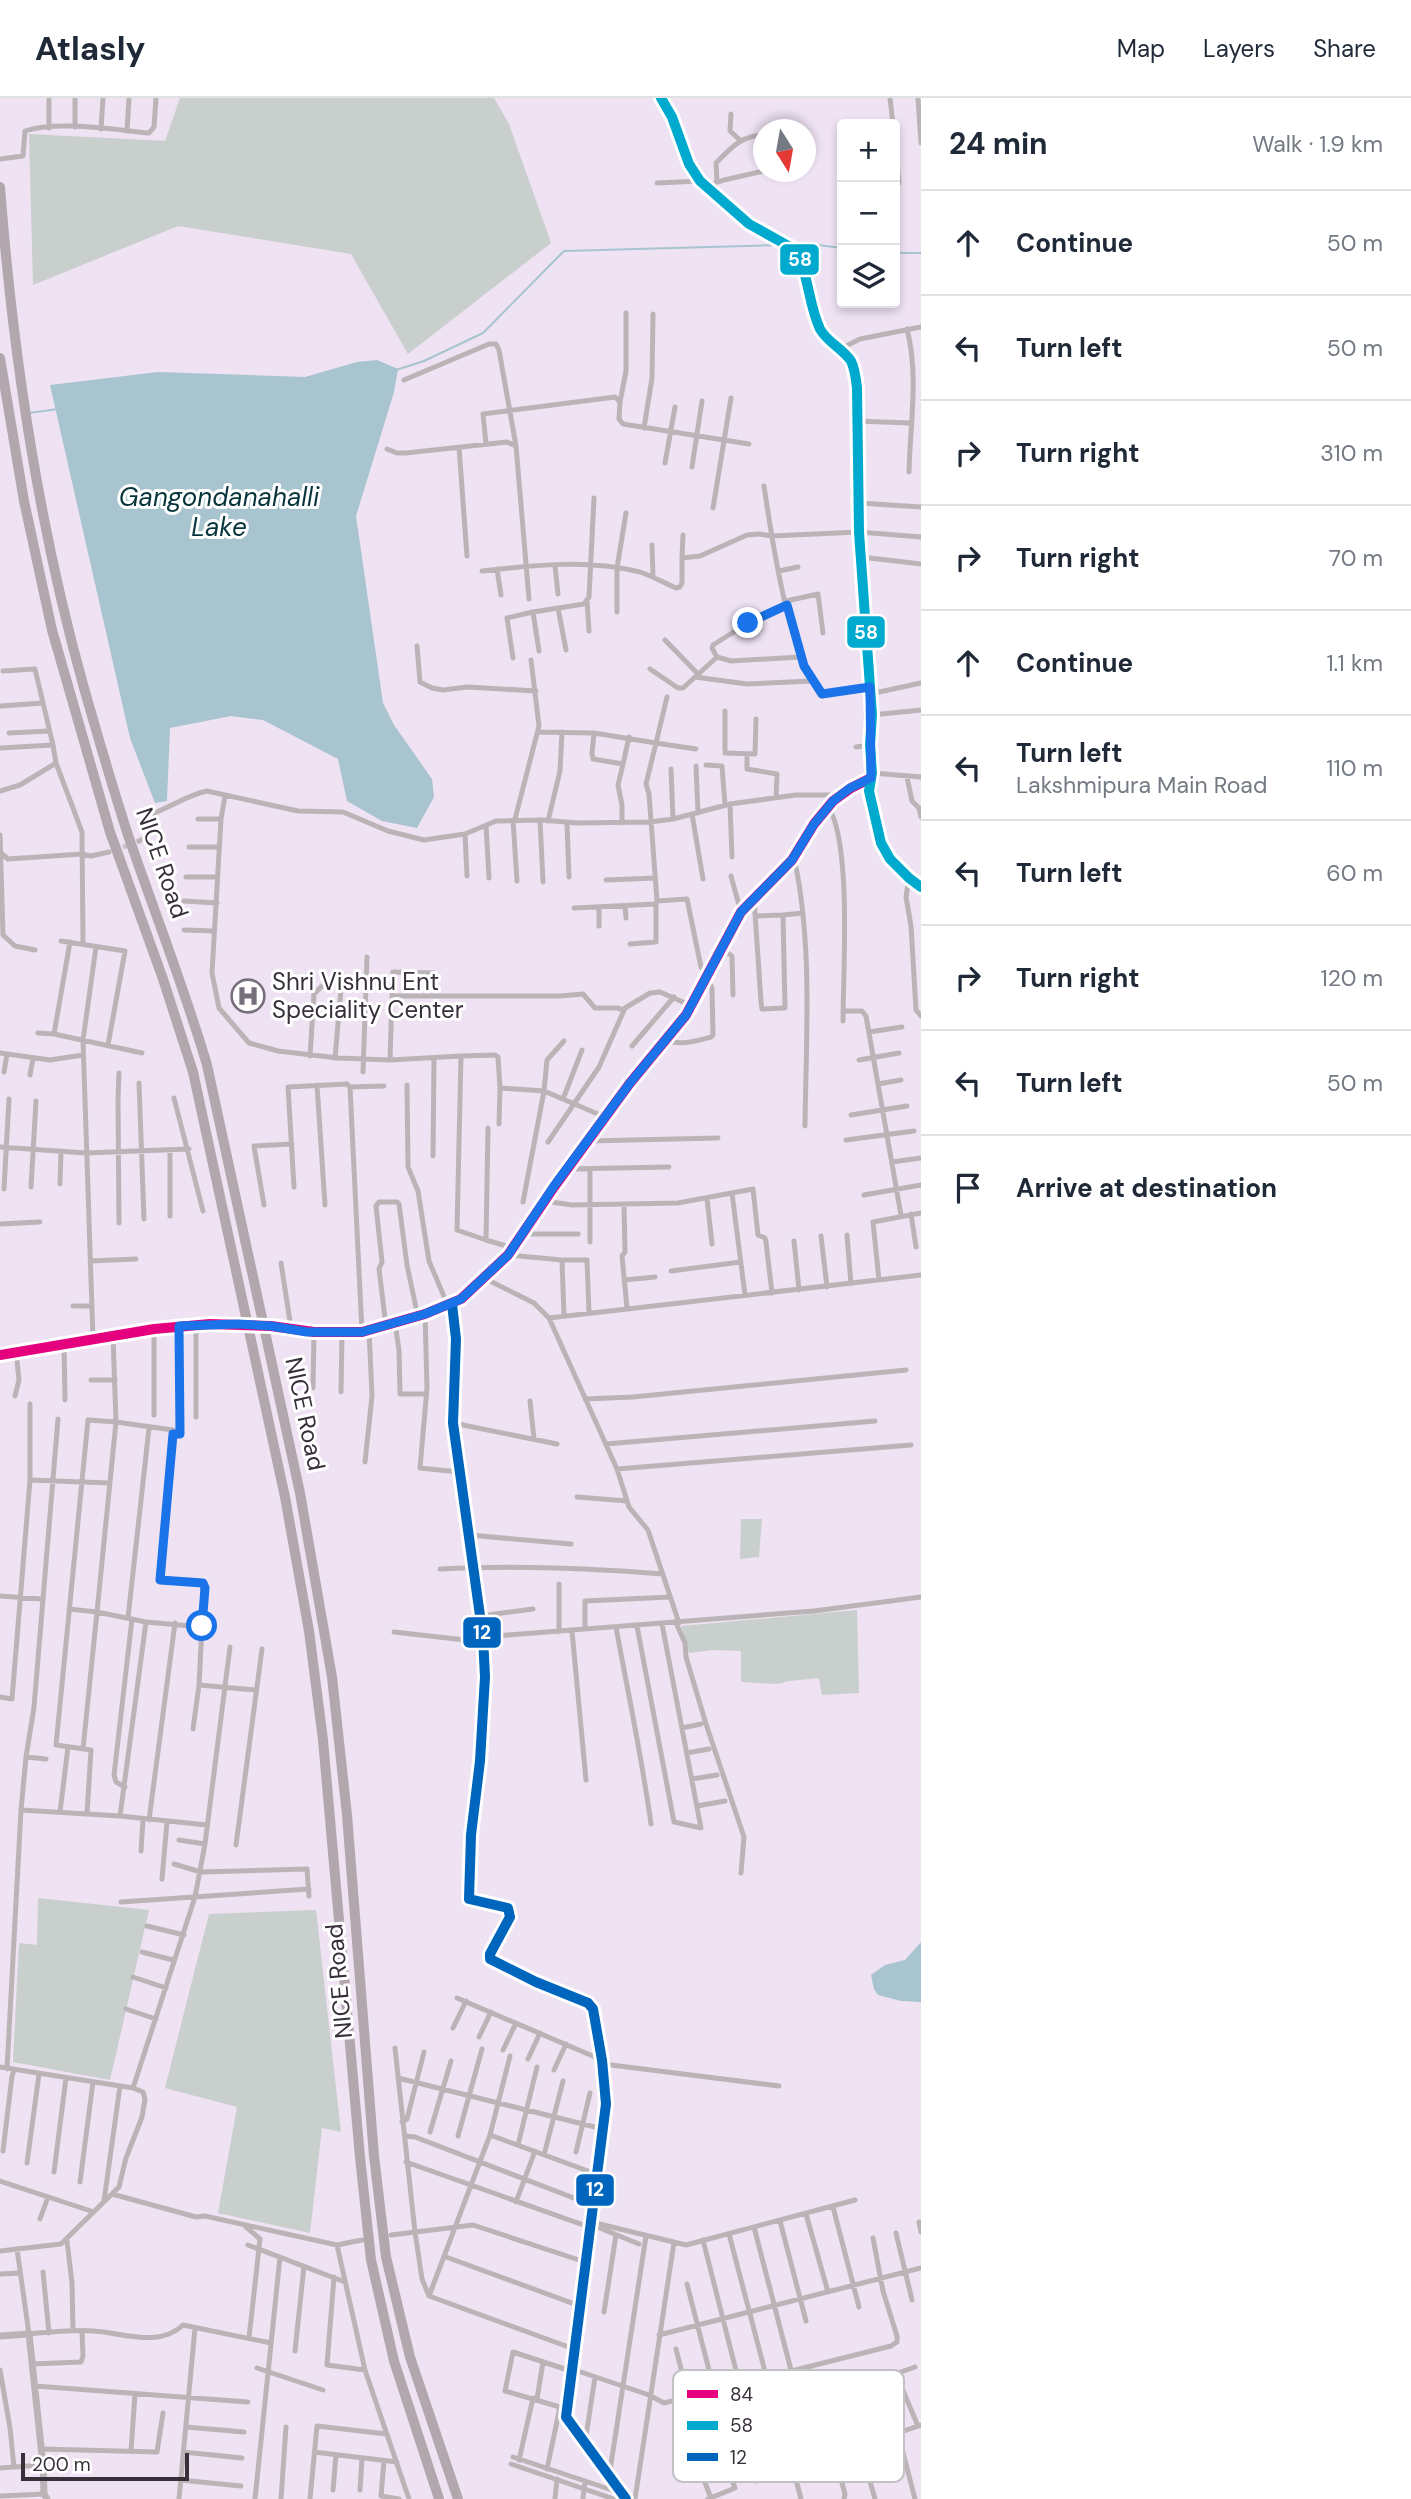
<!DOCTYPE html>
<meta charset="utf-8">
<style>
:root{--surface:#fff;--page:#f2f2f3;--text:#1f2937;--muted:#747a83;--line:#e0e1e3}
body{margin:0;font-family:"DM Sans",sans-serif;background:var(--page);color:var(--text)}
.controls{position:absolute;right:21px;top:21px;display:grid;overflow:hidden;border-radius:7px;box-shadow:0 4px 10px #0003}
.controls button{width:63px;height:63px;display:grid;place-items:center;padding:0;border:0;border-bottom:2px solid var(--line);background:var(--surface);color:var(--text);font:35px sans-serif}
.compass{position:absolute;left:753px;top:21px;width:63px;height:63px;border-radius:50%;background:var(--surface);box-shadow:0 4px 10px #0003;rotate:169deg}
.scale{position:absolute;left:21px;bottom:18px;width:168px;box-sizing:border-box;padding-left:7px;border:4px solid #372f3a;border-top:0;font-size:19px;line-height:24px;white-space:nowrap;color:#372f3a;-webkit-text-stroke:5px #fff;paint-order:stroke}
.stop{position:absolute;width:21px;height:21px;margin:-16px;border:5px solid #1a73e8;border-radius:50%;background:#fff}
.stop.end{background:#1a73e8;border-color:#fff;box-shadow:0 2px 7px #0008}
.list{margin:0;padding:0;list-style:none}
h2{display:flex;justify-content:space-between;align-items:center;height:91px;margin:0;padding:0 28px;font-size:30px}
h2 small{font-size:23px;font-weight:400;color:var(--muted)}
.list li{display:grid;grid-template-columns:46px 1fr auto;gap:21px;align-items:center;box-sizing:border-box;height:105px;padding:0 28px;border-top:2px solid var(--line)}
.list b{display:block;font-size:26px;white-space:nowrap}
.list p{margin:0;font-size:23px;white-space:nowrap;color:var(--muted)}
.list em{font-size:23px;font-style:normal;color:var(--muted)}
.icon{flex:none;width:38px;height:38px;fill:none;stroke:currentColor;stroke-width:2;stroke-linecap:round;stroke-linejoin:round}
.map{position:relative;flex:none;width:921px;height:2401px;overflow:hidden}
header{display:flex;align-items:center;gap:42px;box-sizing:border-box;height:98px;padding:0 35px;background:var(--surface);border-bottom:2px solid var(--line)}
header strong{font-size:33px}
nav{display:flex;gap:38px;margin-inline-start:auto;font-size:24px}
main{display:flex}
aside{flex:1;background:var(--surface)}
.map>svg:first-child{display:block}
</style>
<header>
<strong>Atlasly</strong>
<nav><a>Map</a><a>Layers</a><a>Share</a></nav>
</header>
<main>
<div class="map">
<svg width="921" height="2401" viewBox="0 0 921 2401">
<rect width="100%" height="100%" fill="#eee2f3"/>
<!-- green -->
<path fill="#c8cfcc" d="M180,0H494L509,26L551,145L408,256L351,156L178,128L33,187L29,36L165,43Z
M741,1421H762L759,1459L740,1461Z
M857,1512L859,1595L822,1597L819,1580L789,1583L778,1586L741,1584V1553L713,1552L689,1555L681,1528Z
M38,1800L149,1812L110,1982L13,1964L19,1845L37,1847Z
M316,1812L341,2034L322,2030L310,2135L218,2115L237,2009L165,1990L209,1816Z"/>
<!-- water -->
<path fill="#a7c4cf" d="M377,262L398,271L394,294L356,418L383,605L394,627L432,681L434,699L417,730L382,723L347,703L338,661L263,622L231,618L170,630L167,703L155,705L130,640L50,287L158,274L305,279L357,264Z
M921,1844V1904L901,1903L878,1897L874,1891L871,1877L885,1867L905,1862Z"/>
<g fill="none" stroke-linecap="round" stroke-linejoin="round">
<!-- stream -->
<path stroke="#a7c4cf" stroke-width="2" d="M792,147L810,146L842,150
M895,155H921
M396,272L424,263L483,235L564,153L779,147
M29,315L58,311"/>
<!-- minor-tunnel -->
<path stroke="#c9bece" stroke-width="5" stroke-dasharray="5 2.5" stroke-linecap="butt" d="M116,752L139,743"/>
<!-- minor -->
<path stroke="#bbb4b6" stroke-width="5" d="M75,0V29
M890,0L893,26
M918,0L921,45
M731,16L730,33L740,42
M49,30V0
M101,31L103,0
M127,33L129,0
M895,42L899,85
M0,61L23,58L25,33C57,22 115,32 149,35L154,29L156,0
M717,84L716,65C731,50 742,37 764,37
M657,85L700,83
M706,88L724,82L764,73
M907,231C919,277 910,327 909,374
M840,251L860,241L921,229
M404,282L489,246H496L499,252L516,348
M620,304L626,273V215
M856,323L910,325
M644,330L652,280L653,216
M486,346L483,316L615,299L620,304L619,321L623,326L749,346
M459,349L467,458
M387,351L397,355H406L507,344L516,348L529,501
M665,365L675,309
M692,369L702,303
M764,388C772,441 788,557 822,596L870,589
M859,405L921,409
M713,410L731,300
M652,447L653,479
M861,459L921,466
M682,460L683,437
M555,468L558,496
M497,471L501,497
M482,473C533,467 590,461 640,474C652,478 664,485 676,490L680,489L682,485V460L700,458L747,437L759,436L772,438L859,434L921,439
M779,473L798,469
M587,502L589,533
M786,503L818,496L823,535
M787,507L748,525L713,547L712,550L717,559L731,563L801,559
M558,510L566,552
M617,514V470L626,415
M665,542L698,576
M417,548L420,584L432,590L443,592L467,589L536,593
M539,553L533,514L584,506L589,499L594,400
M513,560L507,520L533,514
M650,571L678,590H683L717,559
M3,573L35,571L53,647
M695,579L747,586L812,583
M870,596L921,585
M1,608L43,605
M725,613V655L755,656L756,621
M872,617L921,612
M538,634L594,635L656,645L667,599
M9,635L49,633
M594,635L592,655L593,661L623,666L629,639
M856,649L870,647
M0,650L53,647L56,665
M696,651L656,645L646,686L649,696L657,803L687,801L701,869L708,878
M747,657V671L777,676L776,700
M706,667L722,668L725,707
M696,668L698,715
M671,671L673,721
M872,675L921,679
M907,679L912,703L919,710L921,719
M0,693L20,687L56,665L82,734L83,846
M730,706L732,759
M828,708C852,745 843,875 843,923
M692,716L703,781
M198,721H221L212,875L219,910L249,945L278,953L338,960L390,962L461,958L457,1132L486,1142
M221,721L225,698
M515,721L539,628L531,562
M513,722L517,783
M540,722L543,784
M548,723L560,673L562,634
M567,725L569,779
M622,725V707L618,687L623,666
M486,727L489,780
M465,736L467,778
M0,737L3,837L15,848L35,852
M139,743C154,736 153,730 154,715C172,708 188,697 207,693L298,713L343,714L388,733L424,742L465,736L496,723L542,722L577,725L650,724L673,721L730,706L796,697H840
M189,749H218
M1,755L8,761L82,756L91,758L109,754
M794,759C813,847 806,939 805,1028
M731,778L739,807L744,811
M186,779H217
M909,780L906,799L911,828L916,912L921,918
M606,782L655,780
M754,800L761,904L762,911L785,910L783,817L755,818
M184,803L217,805
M625,808L626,820
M599,809V828
M574,810L656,806L657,803
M783,817L803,815
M184,832L214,833
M61,843L125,853L108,947
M630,846L656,844V806
M719,854H726L732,858L733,897
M392,898L393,874L434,875
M843,913H862L866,918L901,1117
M869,934L902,929
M38,935L54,936L142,955
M54,936L70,844
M666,942C680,948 696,943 711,939L713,937L712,890L707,880
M632,948L674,899
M0,955L50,962L83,957
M310,958L314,896L322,888
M461,958L495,957L498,959L500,990
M335,960L342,880
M390,962L392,898H560L583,896L595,910H617L624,912
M859,962L899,955
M4,974L7,956
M363,974L367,859
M30,977L33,960
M139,985L144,1121
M878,986L901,982
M317,987L325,1107
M407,987L408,1069L418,1093L429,1163L448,1208
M350,989L384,988
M174,1000L203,1113
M563,1001L582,952
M851,1017L907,1008
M499,1026L500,990L544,993L605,1019
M488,1030L486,1142L513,1150
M846,1042L914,1033
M588,1043L718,1040
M548,1044L599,969L625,910L650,895L660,894L692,908
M0,1049L86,1055L189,1051
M170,1052V1118
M433,1058L434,960
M892,1064L921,1060
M566,1071L669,1069
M60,1086L61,1053
M31,1089L36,1003
M294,1089L288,989L347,986L350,989L362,1234
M4,1091L9,1001
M732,1095L745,1197
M864,1097L921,1087
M707,1100L712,1146
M544,1103L572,1107L678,1105L753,1091L758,1137L765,1140L766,1144L772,1195
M523,1104L544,993L547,962L564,943
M624,1106L625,1154L622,1158L627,1210
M264,1107L254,1048L292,1046
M911,1116L916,1149
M119,1125L118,1001L119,975
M0,1126L40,1124
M524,1136H578
M847,1137L851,1186
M821,1138L827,1189
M794,1143L799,1192
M590,1144V1072
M508,1157L562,1162H587L589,1215
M562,1162L564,1218
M90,1163L136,1161
M281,1165L291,1230
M671,1173L741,1164
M484,1180L534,1205L549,1220L617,1371L629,1409L648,1432L679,1525
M624,1182L655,1179
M879,1182L873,1124L921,1115
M73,1208H92
M425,1216L427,1290L420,1370L459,1374
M549,1220L921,1177
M395,1225L399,1252L400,1296H426
M196,1227V1319
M179,1228L180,1336H173L160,1482L203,1485L202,1529
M386,1228L379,1171L382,1164L376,1108L379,1104H397L399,1106L407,1167L418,1219
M113,1238L116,1324L173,1332V1336
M93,1241L83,942L96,849
M64,1246L65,1302
M91,1282H115
M313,1290L314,1234
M341,1294L342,1235
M15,1298L19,1282L16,1254
M585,1301L633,1299L906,1272
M530,1303L534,1341
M154,1317V1231
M453,1325L557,1346
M606,1346L875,1323
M365,1364L372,1298L369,1232
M617,1371L911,1347
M30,1382V1306
M577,1399L627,1403
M469,1437L571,1446
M440,1471C514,1467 589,1470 663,1476
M559,1486V1534
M0,1498L42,1501
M69,1511L97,1514L83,1651
M479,1518L533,1511
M128,1520L149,1330
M676,1525L685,1545L686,1559L706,1626L744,1739L741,1775
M637,1528L674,1724L701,1730L662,1526
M616,1529C628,1595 642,1660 651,1726
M585,1531V1503L670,1499
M572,1533L586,1682
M394,1534L483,1544
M483,1539L814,1513L921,1499
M199,1587L255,1592
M0,1599L12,1601L30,1382L109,1385
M682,1630L701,1626
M687,1655L709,1651
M26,1659L46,1661
M692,1681L717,1677
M125,1689L116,1684L114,1677L132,1521
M697,1708L725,1703
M21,1712L120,1718L207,1727
M60,1714L68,1649
M87,1716L91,1652L56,1647L88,1322L116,1324L97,1514L146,1524
M120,1718L146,1524L202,1529L199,1587L193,1631
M149,1722L175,1525
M179,1742L205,1746
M236,1747L262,1551
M141,1753L143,1721
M174,1766L201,1774L307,1771L309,1798
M162,1781L167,1724
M121,1804L309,1791
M147,1828L184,1837
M142,1854L173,1862
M133,1879L166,1890
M457,1900L602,1962
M126,1911L156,1921
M453,1930L466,1903
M479,1939L491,1914
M395,1950L415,2134L422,2181L429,2198L574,2251
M503,1952L516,1925
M528,1961L540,1935
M603,1966L779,1988
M0,1969L133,1990L143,1994L145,2001L142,2019L126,2060L119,2089L61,2146L0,2153
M7,1971L21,1712L26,1659L34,1609L58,1321
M554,1972L566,1946
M398,1980L603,2031
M133,1990L195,1799L205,1746L230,1549
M402,2024L407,2021L424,1954
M430,2034L451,1963
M490,2037L596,2076
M405,2038L415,2039L592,2107
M458,2038L482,1951
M518,2047L537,1969
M3,2053L12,1978L14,1972
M576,2054L590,1995
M544,2057L563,1983
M406,2064L589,2129
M27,2065L39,1976
M54,2074L66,1980
M0,2083L94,2114
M80,2084L93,1984
M112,2096L196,2119L205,2118L337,2147L362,2142
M104,2103L120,1988
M516,2104L535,2053
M833,2109L859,2209
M806,2116L828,2194
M40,2121L48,2099
M780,2123L806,2223
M591,2124L686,2147L855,2102
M919,2124L921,2134
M590,2126L639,2146
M246,2129L260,2141L249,2240
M754,2129L791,2272
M896,2135L912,2202
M729,2136L773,2304C780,2310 787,2308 795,2312
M391,2137L473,2127L585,2164
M703,2142L746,2312
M67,2143L72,2185L73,2233
M248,2147L345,2184
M337,2147L365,2272L409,2401
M17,2151L29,2236C50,2234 73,2231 94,2233C124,2235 159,2250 183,2227L271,2245
M446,2159L580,2208
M43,2174L49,2235
M0,2176L20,2175
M334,2179L327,2267L365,2272
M687,2186L722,2323
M429,2198L490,2037L510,1958
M604,2214L616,2137
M659,2237L921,2170
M676,2251L696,2330
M295,2253L304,2168
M32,2266L81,2264L83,2258L82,2233
M257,2270L323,2292
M572,2271L649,2297L664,2305L891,2248L897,2244V2238L883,2193L873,2140
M0,2272L10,2330L14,2369
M896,2276L918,2328
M870,2285L892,2337L921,2327
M35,2288L248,2304
M838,2296L859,2345L875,2401
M537,2301L543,2264
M812,2306L836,2363L845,2396L844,2401
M787,2315L806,2362
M761,2324L780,2374
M186,2329L244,2334
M737,2333L757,2383
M898,2335L915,2401
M585,2345L595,2279
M42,2351L157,2354L163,2315
M131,2353L135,2296
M183,2354L242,2360
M314,2354L397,2364
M513,2359L621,2395
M519,2362L533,2300
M384,2363L381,2398L399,2401
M511,2366L614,2401
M0,2370L43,2367
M547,2371L560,2309L505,2293L513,2254L571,2273
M609,2379L646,2138
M180,2382L241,2388
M333,2392L336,2357
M360,2392L362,2360
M0,2398L44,2396
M711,2400L691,2349L915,2269
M179,2401L195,2230
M255,2401L280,2159
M281,2401L286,2329
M310,2401L317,2328L387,2336
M555,2401L557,2381
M583,2401L585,2383
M635,2401L674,2144
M708,2401L735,2390L716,2340
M801,2401L795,2378L837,2368"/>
<!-- tertiary -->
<path stroke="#bbb4b6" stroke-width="7" d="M452,1206L456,1241L453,1325L483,1539L485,1579L480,1663L471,1737L469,1801L508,1810L510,1819L490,1856V1861L536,1884L588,1905L593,1911L602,1962L606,2006L566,2319L626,2401
M0,1257L154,1231L210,1226L271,1228L314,1234H362L425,1216L461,1201L508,1157L554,1089L630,985L686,917L741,814L792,762L814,726L833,703L851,690L871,680
M0,2238L29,2236L43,2367L44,2396L47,2401"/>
<!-- secondary -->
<path stroke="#b2aaac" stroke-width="8" d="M661,0L672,19L689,66L700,83L749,126L794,151C809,174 808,206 820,231C827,244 842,250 851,263C855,271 856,281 857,290L859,434L872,617L870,647L872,675L869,693L881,745L890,761L909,780L921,789"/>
<!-- motorway -->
<path stroke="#b2a7ac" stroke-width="10" d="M0,89C13,259 38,426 84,590C98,639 112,688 128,737C154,813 184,889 207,967L300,1395L332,1579L347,1717L374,2058L386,2159L410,2259L458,2401
M0,260L24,403L52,532L110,734L163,881L193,974L285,1399L309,1533L323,1642L360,2059L371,2162L394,2263L439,2401"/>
<defs>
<path id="bus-1" d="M0,1257L154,1231L210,1226L271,1228L314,1234H362L425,1216L461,1201L508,1157L554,1089L630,985L686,917L741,814L792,762L814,726L833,703L851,690L871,680"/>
<path id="bus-2" d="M661,0L672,19L689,66L700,83L749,126L794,151C809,174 808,206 820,231C827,244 842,250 851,263C855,271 856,281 857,290L859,434L872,617L870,647L872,675L869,693L881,745L890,761L909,780L921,789"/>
<path id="bus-3" d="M452,1206L456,1241L453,1325L483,1539L485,1579L480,1663L471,1737L469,1801L508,1810L510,1819L490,1856V1861L536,1884L588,1905L593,1911L602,1962L606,2006L566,2319L626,2401"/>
</defs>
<!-- bus-1 casing -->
<use href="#bus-1" stroke="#fff" stroke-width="16"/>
<!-- bus-2 casing -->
<use href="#bus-2" stroke="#fff" stroke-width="16"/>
<!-- bus-3 casing -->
<use href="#bus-3" stroke="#fff" stroke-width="16"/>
<!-- bus-1 -->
<use href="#bus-1" stroke="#e5007d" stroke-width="10"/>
<!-- bus-2 -->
<use href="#bus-2" stroke="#00a9ce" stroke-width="10"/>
<!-- bus-3 -->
<use href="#bus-3" stroke="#0065bd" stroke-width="10"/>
</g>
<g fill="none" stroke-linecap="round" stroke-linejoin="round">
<!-- route -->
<path stroke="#1a73e8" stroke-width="9" d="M202,1528L205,1490L203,1485L160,1482L173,1336H180L179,1228L238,1226L271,1228L307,1234H362L425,1216L461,1201L508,1157L554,1088L630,985L686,917L741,814L792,762L814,726L833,703L850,690L871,680L870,589L822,596L804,568L787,507L748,525"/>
</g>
<!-- icons -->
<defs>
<symbol id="hospital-ring" viewBox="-11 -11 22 22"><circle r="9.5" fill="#fff" stroke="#776e7b" stroke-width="1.5"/><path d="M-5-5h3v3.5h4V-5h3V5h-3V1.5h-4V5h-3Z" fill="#776e7b"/></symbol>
</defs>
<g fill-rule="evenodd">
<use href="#hospital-ring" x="229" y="879" width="38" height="38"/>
</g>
<g text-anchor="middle" stroke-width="6" stroke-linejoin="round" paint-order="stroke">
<!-- street labels -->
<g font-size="24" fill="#372f3a" stroke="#fff">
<text transform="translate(162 765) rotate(71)" y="8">NICE Road</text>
<text transform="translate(305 1316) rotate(78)" y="8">NICE Road</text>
<text transform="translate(339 1883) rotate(-95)" y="8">NICE Road</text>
</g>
<!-- poi labels -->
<g font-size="24" fill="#372f3a" stroke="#fff" text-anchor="start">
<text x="272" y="892">Shri Vishnu Ent<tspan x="272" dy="28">Speciality Center</tspan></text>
</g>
<!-- water labels -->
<g font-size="26" font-style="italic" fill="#07353c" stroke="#fff">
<text x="219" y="408">Gangondanahalli<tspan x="219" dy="30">Lake</tspan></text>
</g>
</g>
<!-- legend -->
<rect x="673" y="2272" width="231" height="112" rx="10" fill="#fff" stroke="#c3c1c4" stroke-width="2"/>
<rect x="687" y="2292" width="31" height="8" fill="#e5007d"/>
<rect x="687" y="2323" width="31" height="9" fill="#00a9ce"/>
<rect x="687" y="2355" width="31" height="8" fill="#0065bd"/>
<g font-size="19" fill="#372f3a">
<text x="730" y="2303">84</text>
<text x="730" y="2334">58</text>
<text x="730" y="2366">12</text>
</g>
<g stroke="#fff" stroke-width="2.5">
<rect x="779" y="145" width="41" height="33" rx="7" fill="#00a9ce"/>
<rect x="846" y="517" width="40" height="34" rx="7" fill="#00a9ce"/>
<rect x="462" y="1518" width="40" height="33" rx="7" fill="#0065bd"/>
<rect x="575" y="2075" width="40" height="34" rx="7" fill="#0065bd"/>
</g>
<g font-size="19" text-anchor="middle" font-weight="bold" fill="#fff">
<text x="800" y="168">58</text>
<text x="866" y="541">58</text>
<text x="482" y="1541">12</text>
<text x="595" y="2098">12</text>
</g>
</svg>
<div class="controls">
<button>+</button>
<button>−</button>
<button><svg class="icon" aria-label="layers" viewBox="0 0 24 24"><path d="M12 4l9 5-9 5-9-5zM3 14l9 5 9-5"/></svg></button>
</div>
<svg class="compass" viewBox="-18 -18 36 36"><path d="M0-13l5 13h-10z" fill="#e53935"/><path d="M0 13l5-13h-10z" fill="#747a83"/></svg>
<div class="scale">200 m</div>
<div class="stop" style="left:202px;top:1528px"></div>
<div class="stop end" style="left:748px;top:525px"></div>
</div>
<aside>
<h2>24 min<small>Walk · 1.9 km</small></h2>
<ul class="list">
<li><svg class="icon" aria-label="ahead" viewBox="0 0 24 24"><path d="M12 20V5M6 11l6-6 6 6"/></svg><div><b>Continue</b></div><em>50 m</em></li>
<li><svg class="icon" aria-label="left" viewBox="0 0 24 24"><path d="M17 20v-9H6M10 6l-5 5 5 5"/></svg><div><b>Turn left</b></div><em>50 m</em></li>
<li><svg class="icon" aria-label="right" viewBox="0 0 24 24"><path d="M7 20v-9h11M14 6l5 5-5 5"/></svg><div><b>Turn right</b></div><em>310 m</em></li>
<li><svg class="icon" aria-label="right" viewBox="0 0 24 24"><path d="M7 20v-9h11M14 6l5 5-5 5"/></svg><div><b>Turn right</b></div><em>70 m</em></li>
<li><svg class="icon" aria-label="ahead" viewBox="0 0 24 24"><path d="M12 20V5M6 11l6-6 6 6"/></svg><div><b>Continue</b></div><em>1.1 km</em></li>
<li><svg class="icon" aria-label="left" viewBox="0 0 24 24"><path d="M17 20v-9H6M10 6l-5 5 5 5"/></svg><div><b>Turn left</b><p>Lakshmipura Main Road</p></div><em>110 m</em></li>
<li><svg class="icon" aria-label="left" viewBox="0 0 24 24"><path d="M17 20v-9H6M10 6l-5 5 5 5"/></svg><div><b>Turn left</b></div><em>60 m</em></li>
<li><svg class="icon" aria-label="right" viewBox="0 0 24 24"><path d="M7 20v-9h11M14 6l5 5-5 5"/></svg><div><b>Turn right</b></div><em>120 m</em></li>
<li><svg class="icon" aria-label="left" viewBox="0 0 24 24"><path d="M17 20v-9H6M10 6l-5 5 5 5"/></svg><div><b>Turn left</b></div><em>50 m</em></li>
<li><svg class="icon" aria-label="arrive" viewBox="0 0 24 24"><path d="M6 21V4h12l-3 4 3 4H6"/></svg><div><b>Arrive at destination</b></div></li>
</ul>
</aside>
</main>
